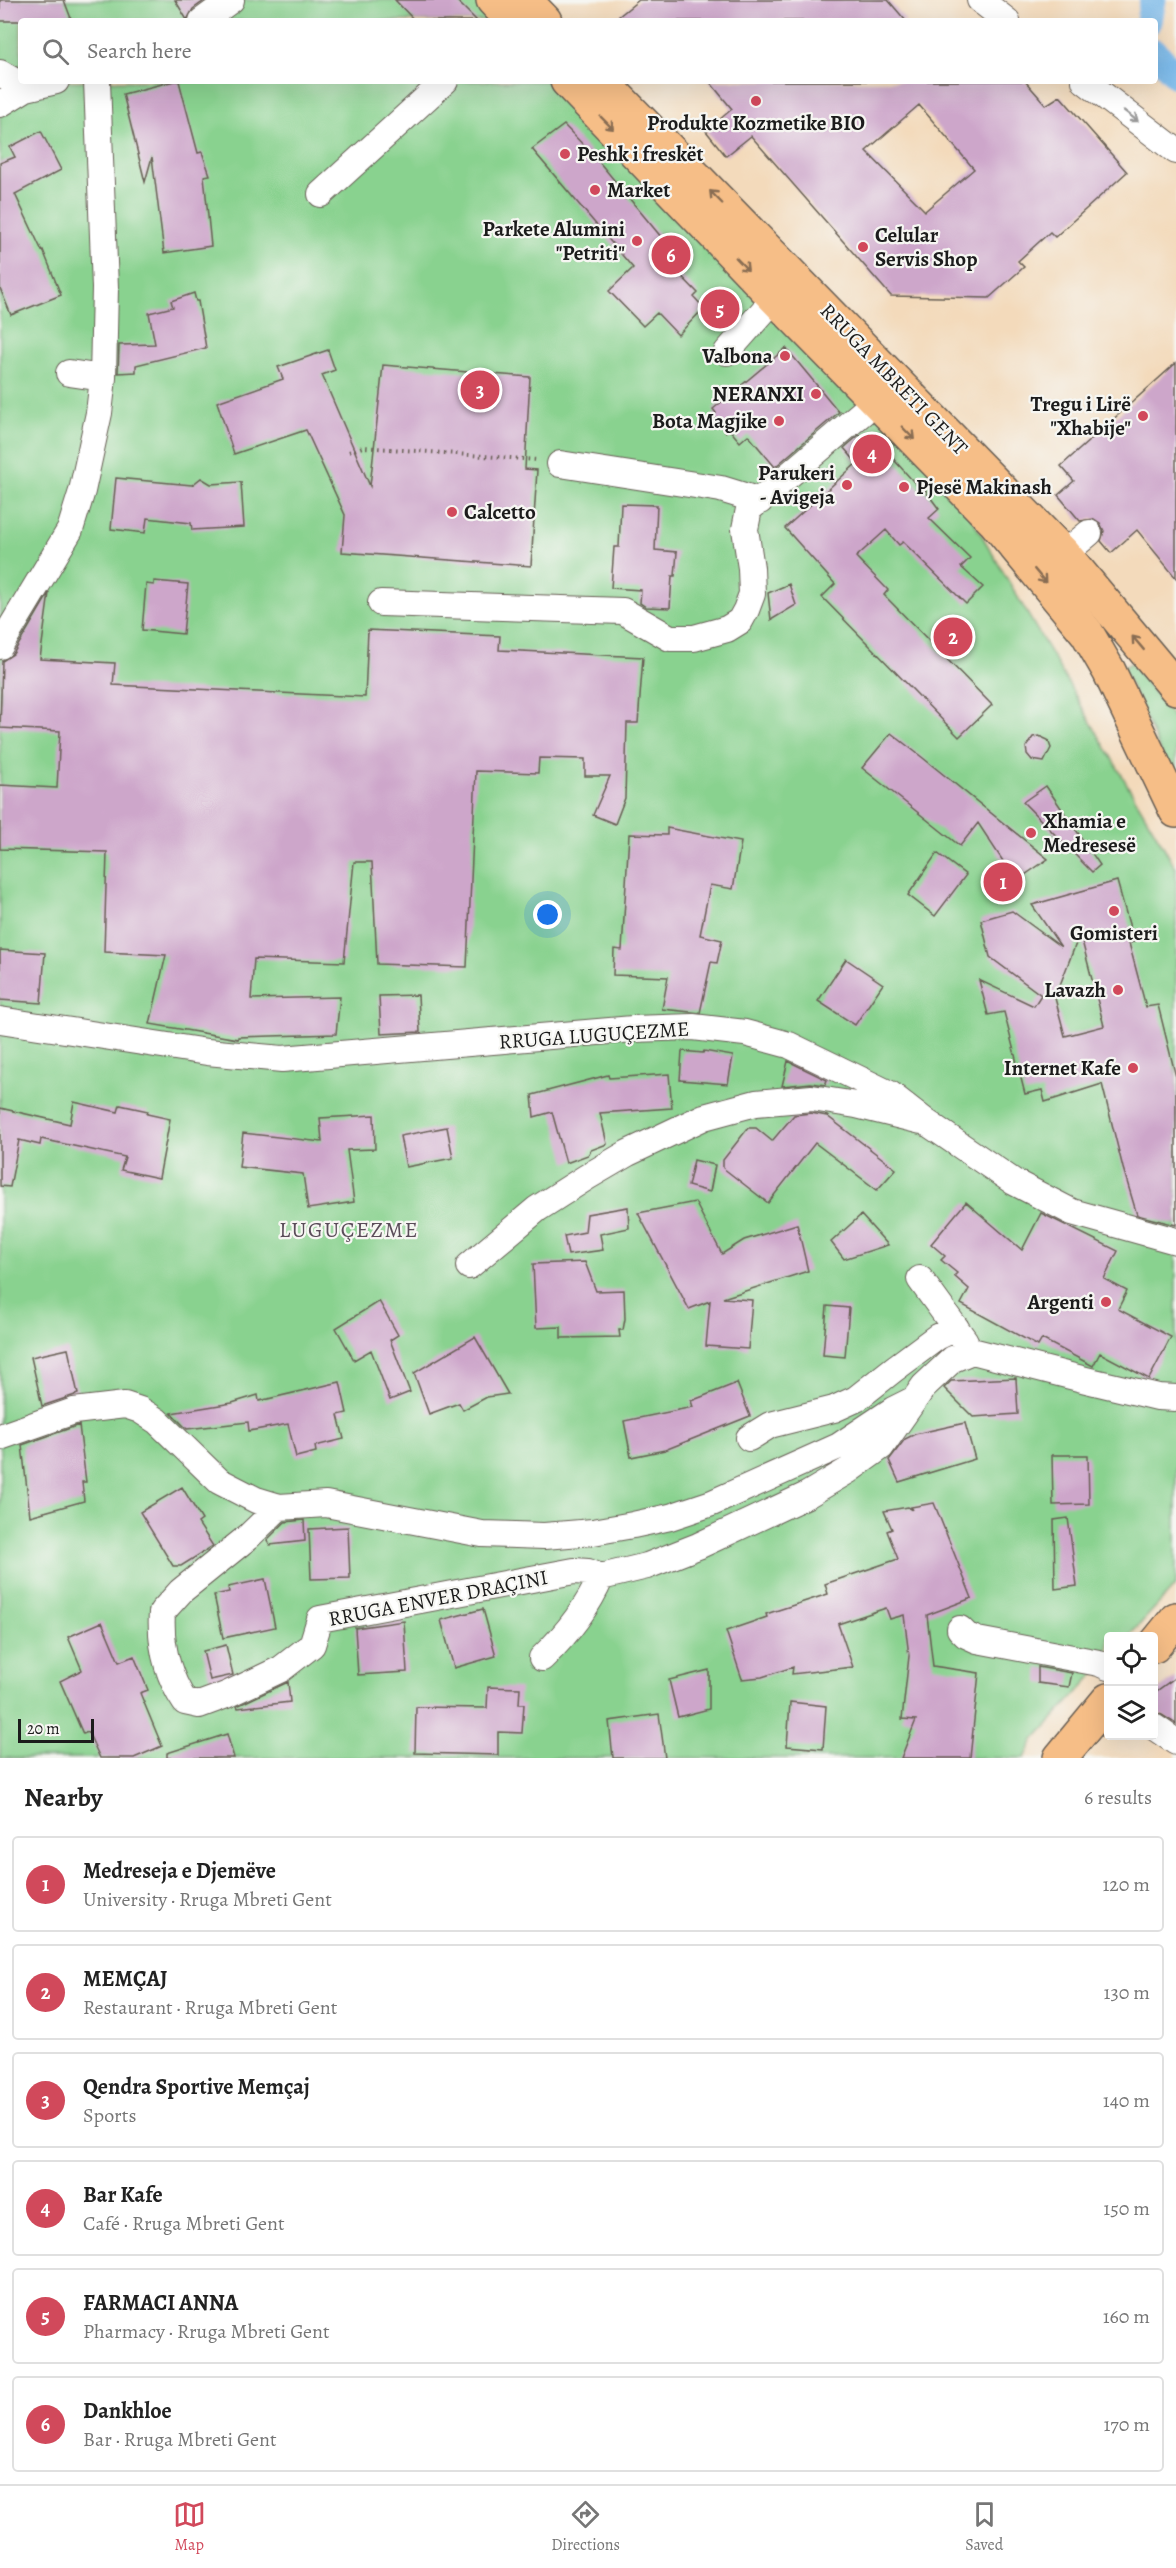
<!DOCTYPE html>
<meta charset="utf-8">
<style>
:root{--surface:#fff;--page:#f6f6f6;--text:#222;--muted:#767676;--line:#e0e0e0;--accent:#d1495b}
body{margin:0;font-family:Alegreya,serif;background:var(--page);color:var(--text)}
.controls{position:absolute;right:18px;bottom:18px;display:grid;overflow:hidden;border-radius:6px;box-shadow:0 6px 24px #0002}
.controls button{width:54px;height:54px;display:grid;place-items:center;padding:0;border:0;border-bottom:2px solid var(--line);background:var(--surface);color:var(--text);font:30px sans-serif}
.scale{position:absolute;left:18px;bottom:15px;width:76px;box-sizing:border-box;padding-left:6px;border:3px solid #1c1c1c;border-top:0;font-size:16px;line-height:21px;white-space:nowrap;color:#1c1c1c;-webkit-text-stroke:4px #f6f6f2;paint-order:stroke}
.you{position:absolute;left:548px;top:915px;width:21px;height:21px;margin:-15px;border:4px solid #fff;border-radius:50%;background:#1a73e8;box-shadow:0 0 0 9px #1a73e833}
.badge{display:grid;place-items:center;width:39px;height:39px;border-radius:50%;background:var(--accent);color:#fff;font-size:20px;font-weight:700}
.pin{position:absolute;translate:-50% -50%;border:3px solid #fff;box-shadow:0 2px 6px #0006}
.list{margin:0;padding:0;list-style:none}
h2{display:flex;justify-content:space-between;align-items:center;height:78px;margin:0;padding:0 24px;font-size:26px}
h2 small{font-size:20px;font-weight:400;color:var(--muted)}
.list li{display:grid;grid-template-columns:39px 1fr auto;gap:18px;align-items:center;box-sizing:border-box;height:96px;margin:0 12px 12px;padding:0 12px;border:2px solid var(--line);border-radius:6px}
.list b{display:block;font-size:22px;white-space:nowrap}
.list p{margin:0;font-size:20px;white-space:nowrap;color:var(--muted)}
.list em{font-size:20px;font-style:normal;color:var(--muted)}
.icon{flex:none;width:33px;height:33px;fill:none;stroke:currentColor;stroke-width:2;stroke-linecap:round;stroke-linejoin:round}
.map{position:relative;flex:none;width:1176px;height:1758px;overflow:hidden}
.search{position:absolute;background:var(--surface);box-shadow:0 6px 24px #0002;left:18px;right:18px;top:18px;height:66px;display:flex;align-items:center;gap:15px;box-sizing:border-box;padding:0 21px;border-radius:6px;color:var(--muted);font-size:22px}
.sheet{height:726px;background:var(--surface)}
nav{display:flex;justify-content:space-around;align-items:center;box-sizing:border-box;height:84px;border-top:2px solid var(--line);background:var(--surface);font-size:16px;color:var(--muted)}
nav a{display:grid;justify-items:center;gap:3px}
nav .on{color:var(--accent)}
.map>svg:first-child{display:block}
</style>
<div class="map">
<svg width="1176" height="1758" viewBox="0 0 1176 1758">
<rect width="100%" height="100%" fill="#f6f6f2"/>
<filter id="ink" filterUnits="userSpaceOnUse"><feTurbulence type="fractalNoise" baseFrequency=".0167" numOctaves="2"/><feDisplacementMap in="SourceGraphic" scale="12" xChannelSelector="R" yChannelSelector="G"/><feConvolveMatrix kernelMatrix="1 2 1 2 8 2 1 2 1" color-interpolation-filters="sRGB"/></filter>
<filter id="wash" filterUnits="userSpaceOnUse"><feTurbulence type="fractalNoise" baseFrequency=".008" numOctaves="4" result="noise"/><feDisplacementMap in="SourceGraphic" scale="24" xChannelSelector="R" yChannelSelector="G"/><feGaussianBlur stdDeviation="1.35" result="paint"/><feColorMatrix in="noise" values="0 0 0 0 0 0 0 0 0 0 0 0 0 0 0 0 0 1.4 0 .05"/><feComposite in="paint" operator="in"/></filter>
<g filter="url(#wash)">
<rect width="100%" height="100%" fill="#f3dabb"/>
<!-- green -->
<path fill="#89d28f" stroke="#527756" stroke-width="1.5" d="M0,0H483L503,21H21V81H563L936,457L1176,868V1585L1129,1636H1108V1659L1034,1740L1025,1758H0Z
M1131,663L1176,721V786L1123,668Z"/>
<g fill="none" stroke-linecap="round" stroke-linejoin="round">
<!-- canal -->
<path stroke="#73b5e8" stroke-width="27" d="M1149,21L1153,0
M1155,52L1176,75"/>
</g>
<g id="blocks">
<!-- building -->
<path fill="#cda6ca" fill-rule="evenodd" d="M0,0H64L72,21H0Z
M175,0H204V1L193,9L187,20Z
M395,0H456L477,21H415Z
M639,0H888L906,21H613Z
M174,81H179L198,153L202,152L210,175L204,176L211,246L164,253L152,157L145,182L123,94Z
M709,81H1025L1046,105L1060,96L1127,172L1055,237L1050,232L1018,261L1024,267L989,298L891,296L751,136L726,156L706,131L732,109ZM919,105L974,169L925,211L866,151Z
M564,125L595,157L662,238L652,246L698,293L694,297L704,308L678,335L657,313L643,326L609,291L633,268L532,149Z
M41,131L61,170L15,194L42,251L43,250L61,295L11,315L0,288V163L15,157L10,147Z
M194,293L196,301H198L206,348L136,365V372L118,373L119,345L155,344L149,313L173,307L171,301Z
M786,348L839,412L775,467L748,435L740,442L729,429L726,432L713,416L716,413L713,409Z
M328,350L335,370L322,375L370,486L383,365L530,377L525,469L537,470L531,566L342,552L345,515L306,430L234,454L217,402L283,379L278,367Z
M1176,363V578L1137,530L1111,553L1101,541L1104,531L1100,523L1094,519L1080,521L1058,495L1074,481L1061,466Z
M859,435L878,442L921,490L924,489L939,509L929,518L970,558L961,567L983,587L966,604L903,542L899,545L886,530L856,557L888,590L884,595L992,705L959,737L822,597L835,584L785,528L857,463L844,448Z
M116,478L192,485L201,478L211,484L241,482L244,527L192,530L191,523L147,518L145,533L111,529Z
M621,504L657,505L655,550L677,552L675,576H672L670,608L646,607L640,603L641,590L611,588L614,547H619Z
M154,581L188,584L183,634L142,630L146,584L154,585Z
M789,584L796,605L771,620L768,593Z
M49,593L40,659L115,663L113,685L365,697L368,630L500,636L499,650L643,657L638,723H627L625,798L615,824L593,815L610,776H585V759L539,758L538,773L476,771L467,967L377,964L372,862H354L344,962L254,959L251,999L340,997L336,1034L238,1037V1039L150,1024L166,955L104,952L107,852L0,849V785L57,788L60,731L0,728L2,661L13,654Z
M891,733L923,758L1048,859L1016,881L978,823L960,846L862,768Z
M1039,736L1048,740L1051,748L1044,762L1032,760L1027,754L1026,747L1033,737Z
M1046,786L1100,865L1092,872L1023,802Z
M667,828L741,842L733,889L710,885L700,935L722,940L717,963L711,962L700,1013L662,1009L668,977L613,975L614,949L622,950L629,834L667,835Z
M937,853L966,875L935,916L908,895Z
M1117,881L1134,942L1129,943L1146,1007L1158,1005L1176,1077V1225L1137,1215L1123,1168L1102,1084L1045,1102L1042,1090L1025,1094L1004,1012L988,1015L979,980L1034,1006L1041,995L990,957L981,920L1012,911L1061,947L1032,905ZM1080,933L1104,1026L1065,1036L1055,998Z
M0,950L45,953L41,1003L0,1000Z
M846,959L883,984L855,1025L818,1001Z
M418,995L420,1032L381,1034L379,996Z
M682,1051L703,1053L704,1051L733,1056L728,1084L680,1080Z
M788,1061L827,1080L825,1085L811,1083L782,1086Z
M669,1074L672,1108L600,1113L607,1144L591,1150L588,1155L566,1163L552,1112L534,1117L532,1095L608,1075L609,1078Z
M74,1102L118,1112L120,1105L148,1111L147,1114L170,1119L159,1178L121,1170L125,1157L41,1139L40,1145L19,1140L10,1187L0,1186V1108L70,1124Z
M811,1113L827,1116L896,1169L877,1190L815,1143L768,1203L723,1168V1160L748,1128H756L772,1141L794,1115Z
M374,1115L375,1149L347,1150L354,1202L308,1209L303,1174L239,1167L243,1133L322,1142L320,1118Z
M447,1127L453,1158L406,1167L400,1136Z
M694,1160L715,1165L710,1192L688,1186Z
M695,1202L722,1254L744,1240L797,1224L808,1271L723,1298L752,1300L748,1349L706,1346L710,1301L689,1309L638,1213Z
M966,1202L1022,1250L1041,1213L1118,1251L1104,1279L1127,1291L1118,1309L1171,1337L1149,1379L1100,1353L1093,1366L1042,1339L1038,1346L961,1304L969,1289L954,1276L957,1273L941,1260L945,1256L931,1244Z
M628,1207L629,1228L600,1234L603,1250L568,1255L564,1236L585,1232L587,1214Z
M861,1215L888,1245L844,1259L831,1242Z
M585,1262L596,1291L624,1290L625,1319L623,1330H619L620,1337L561,1338V1327L536,1328L533,1264Z
M379,1301L398,1335L390,1340L410,1392L390,1400L371,1350L354,1360L336,1328Z
M827,1306L849,1308L845,1357L823,1355Z
M475,1337L508,1394L487,1397L463,1410L459,1403L429,1414L414,1373Z
M68,1349L78,1394L42,1406L31,1357Z
M1016,1378L1018,1414L973,1417L944,1388L951,1381Z
M340,1382L347,1413L338,1415L344,1439L315,1446L316,1452L296,1457L288,1424L249,1431L248,1422L187,1429L171,1413L232,1403L258,1395L259,1401Z
M737,1383L750,1416L665,1450L631,1457L624,1421L693,1407L691,1401Z
M965,1423L975,1459L899,1482L889,1460L905,1439L915,1434Z
M79,1425L86,1482H82L84,1501L30,1516L22,1445Z
M1052,1455H1088L1089,1504L1053,1505Z
M182,1487L202,1520L198,1523L213,1546L181,1566H173L140,1512Z
M934,1503L972,1598L927,1615L933,1666L979,1673L970,1758H901L916,1720L902,1719L909,1656L904,1615L890,1619L886,1608L838,1624L853,1667L792,1674L793,1667L762,1677L742,1679L726,1631L767,1617L766,1614L828,1594L825,1584L898,1559L887,1531L892,1529L884,1511L908,1507L913,1510L911,1507Z
M1068,1518L1077,1586L1055,1589L1054,1520Z
M304,1520L305,1541L270,1545L267,1540L285,1522Z
M348,1527L350,1578L311,1579L309,1529Z
M265,1579L275,1627L223,1638L214,1595L229,1592L228,1587Z
M483,1609L496,1656L454,1668L441,1620Z
M404,1621L407,1672L358,1675L355,1628Z
M102,1622L119,1662L134,1656L148,1690L140,1693L162,1746L134,1758H100L88,1732L83,1734L60,1681L82,1670L68,1637Z
M226,1645L233,1675L210,1680L203,1651Z
M1038,1667L1072,1673L1069,1687L1038,1683Z
M709,1670V1709L678,1717L669,1680Z
M1176,1677V1724L1162,1715L1154,1712V1693Z
M288,1682L290,1702L238,1708L237,1706Z
M488,1687L520,1688L519,1704H524L522,1733L498,1732V1755L415,1753L416,1707L487,1708Z
M790,1702L826,1706L823,1749L787,1746Z
M659,1714L665,1758H613L609,1721Z
M227,1734L234,1758H167V1753Z"/>
</g>
</g>
<g filter="url(#ink)">
<use href="#blocks" fill-opacity="0" stroke="#675e54" stroke-width="1.5"/>
<g fill="none" stroke-linecap="round" stroke-linejoin="round">
<defs>
<path id="minor" d="M980,0L1007,21
M202,21L231,0
M0,73L26,88
M1085,81L1176,151
M0,104L26,88L56,81
M321,194L445,81
M727,352L775,298
M69,373L103,378
M560,464L721,489L760,501
M1064,554L1089,533
M381,603L623,611L670,638H694L727,629L740,621L746,610L752,594L751,568L745,529L749,509L876,401
M0,646L70,530L82,491L99,413L103,378L105,288L97,81
M0,1020L207,1052L282,1059L633,1029L693,1027L745,1033L789,1045L890,1094L926,1122L1014,1182L1072,1212L1176,1241
M469,1266L537,1209L587,1177L628,1153L704,1117L756,1103L812,1098L856,1105L921,1121
M920,1279L965,1341
M0,1437L74,1411L125,1405L140,1410L157,1421L219,1481L256,1500L279,1507L326,1504L482,1534L544,1536L593,1532L633,1525L670,1517L712,1503L839,1446L893,1410L913,1400
M749,1438L770,1425L834,1409L856,1399L894,1369L937,1337L956,1328
M279,1507L248,1537L181,1591L162,1612C160,1644 167,1675 185,1702L199,1705L226,1695L281,1669L312,1645L320,1619L574,1571L588,1572L601,1577L647,1566L698,1546L807,1495L849,1470L881,1447L924,1386L953,1359L972,1351L1086,1380L1158,1397L1176,1398
M960,1629L966,1635L977,1640L1099,1663L1108,1667
M542,1658C566,1635 588,1607 601,1577
M1154,1727L1176,1742"/>
<path id="major" d="M493,0L513,21
M525,0L545,21
M567,81L775,298L995,522L1087,633L1109,671L1176,811
M602,81L1064,554L1176,688
M1154,1646L1176,1619
M1060,1758L1108,1700"/>
</defs>
<!-- minor casing -->
<use href="#minor" stroke="#675e54" stroke-width="28"/>
<!-- major casing -->
<use href="#major" stroke="#675e54" stroke-width="36"/>
<!-- path -->
<path stroke="#675e54" stroke-width="4" stroke-dasharray="1.5 4.5" stroke-linecap="butt" d="M349,452L363,447L537,460"/>
<!-- minor -->
<use href="#minor" stroke="#fff" stroke-width="26"/>
<!-- major -->
<use href="#major" stroke="#f6be87" stroke-width="33"/>
</g>
<!-- one-way arrows -->
<defs><path id="oneway-shaft" d="M-6 0H5M1.5-3L5.5 0L1.5 3" fill="none" stroke-width="1.6" stroke-linecap="round" stroke-linejoin="round" transform="scale(1.5)"/></defs>
<use stroke="#999" href="#oneway-shaft" transform="translate(1131 116) rotate(38)"/>
<g stroke="#896d52">
<use href="#oneway-shaft" transform="translate(607 123) rotate(45)"/>
<use href="#oneway-shaft" transform="translate(716 197) rotate(-134)"/>
<use href="#oneway-shaft" transform="translate(742 264) rotate(46)"/>
<use href="#oneway-shaft" transform="translate(908 433) rotate(46)"/>
<use href="#oneway-shaft" transform="translate(1040 576) rotate(50)"/>
<use href="#oneway-shaft" transform="translate(1138 643) rotate(-130)"/>
</g>
</g>
<!-- markers -->
<g fill="#d1495b" stroke="#f6f6f2" stroke-width="2">
<circle cx="756" cy="101" r="6"/>
<circle cx="565" cy="154" r="6"/>
<circle cx="595" cy="190" r="6"/>
<circle cx="637" cy="241" r="6"/>
<circle cx="863" cy="247" r="6"/>
<circle cx="785" cy="356" r="6"/>
<circle cx="816" cy="394" r="6"/>
<circle cx="1143" cy="416" r="6"/>
<circle cx="779" cy="421" r="6"/>
<circle cx="847" cy="485" r="6"/>
<circle cx="904" cy="487" r="6"/>
<circle cx="452" cy="512" r="6"/>
<circle cx="1031" cy="833" r="6"/>
<circle cx="1114" cy="911" r="6"/>
<circle cx="1118" cy="990" r="6"/>
<circle cx="1133" cy="1068" r="6"/>
<circle cx="1106" cy="1302" r="6"/>
</g>
<g text-anchor="middle" stroke-width="4.5" stroke-linejoin="round" paint-order="stroke">
<!-- poi labels -->
<g font-size="21" font-weight="bold" fill="#1c1c1c" stroke="#f6f6f2" text-anchor="end">
<text x="756" y="130" text-anchor="middle">Produkte Kozmetike BIO</text>
<text x="577" y="161" text-anchor="start">Peshk i freskët</text>
<text x="607" y="197" text-anchor="start">Market</text>
<text x="625" y="236">Parkete Alumini<tspan x="625" dy="24">"Petriti"</tspan></text>
<text x="875" y="242" text-anchor="start">Celular<tspan x="875" dy="24">Servis Shop</tspan></text>
<text x="773" y="363">Valbona</text>
<text x="804" y="401">NERANXI</text>
<text x="1131" y="411">Tregu i Lirë<tspan x="1131" dy="24">"Xhabije"</tspan></text>
<text x="767" y="428">Bota Magjike</text>
<text x="835" y="480">Parukeri<tspan x="835" dy="24">- Avigeja</tspan></text>
<text x="916" y="494" text-anchor="start">Pjesë Makinash</text>
<text x="464" y="519" text-anchor="start">Calcetto</text>
<text x="1043" y="828" text-anchor="start">Xhamia e<tspan x="1043" dy="24">Medresesë</tspan></text>
<text x="1114" y="940" text-anchor="middle">Gomisteri</text>
<text x="1106" y="997">Lavazh</text>
<text x="1121" y="1075">Internet Kafe</text>
<text x="1094" y="1309">Argenti</text>
</g>
<!-- street labels -->
<g font-size="21" fill="#1c1c1c" stroke="#f6f6f2">
<text transform="translate(894 379) rotate(46)" y="7">RRUGA MBRETI GENT</text>
<text transform="translate(594 1035) rotate(-4)" y="7">RRUGA LUGUÇEZME</text>
<text transform="translate(438 1598) rotate(-11)" y="7">RRUGA ENVER DRAÇINI</text>
</g>
<!-- neighbourhood labels -->
<g font-size="22" letter-spacing="1.5" fill="#5a4c59" stroke="#f6f6f2">
<text x="349" y="1237">LUGUÇEZME</text>
</g>
</g>
</svg>
<div class="controls">
<button><svg class="icon" aria-label="locate" viewBox="0 0 24 24"><circle cx="12" cy="12" r="6"/><path d="M12 2v4M12 18v4M2 12h4M18 12h4"/></svg></button>
<button><svg class="icon" aria-label="layers" viewBox="0 0 24 24"><path d="M12 4l9 5-9 5-9-5zM3 14l9 5 9-5"/></svg></button>
</div>
<div class="scale">20 m</div>
<div class="you"></div>
<div class="pin badge" style="left:1003px;top:882px">1</div>
<div class="pin badge" style="left:953px;top:637px">2</div>
<div class="pin badge" style="left:480px;top:390px">3</div>
<div class="pin badge" style="left:872px;top:454px">4</div>
<div class="pin badge" style="left:720px;top:309px">5</div>
<div class="pin badge" style="left:671px;top:255px">6</div>
<div class="search"><svg class="icon" aria-label="search" viewBox="0 0 24 24"><circle cx="10" cy="10" r="6"/><path d="M15 15l6 6"/></svg>Search here</div>
</div>
<section class="sheet">
<h2>Nearby<small>6 results</small></h2>
<ul class="list">
<li><span class="badge">1</span><div><b>Medreseja e Djemëve</b><p>University · Rruga Mbreti Gent</p></div><em>120 m</em></li>
<li><span class="badge">2</span><div><b>MEMÇAJ</b><p>Restaurant · Rruga Mbreti Gent</p></div><em>130 m</em></li>
<li><span class="badge">3</span><div><b>Qendra Sportive Memçaj</b><p>Sports</p></div><em>140 m</em></li>
<li><span class="badge">4</span><div><b>Bar Kafe</b><p>Café · Rruga Mbreti Gent</p></div><em>150 m</em></li>
<li><span class="badge">5</span><div><b>FARMACI ANNA</b><p>Pharmacy · Rruga Mbreti Gent</p></div><em>160 m</em></li>
<li><span class="badge">6</span><div><b>Dankhloe</b><p>Bar · Rruga Mbreti Gent</p></div><em>170 m</em></li>
</ul>
</section>
<nav>
<a class="on"><svg class="icon" aria-label="map" viewBox="0 0 24 24"><path d="M3 6l6-2 6 2 6-2v14l-6 2-6-2-6 2zM9 4v14M15 6v14"/></svg>Map</a>
<a><svg class="icon" aria-label="directions" viewBox="0 0 24 24"><path d="M12 3l9 9-9 9-9-9zM9 14v-3h6M13 9l2 2-2 2"/></svg>Directions</a>
<a><svg class="icon" aria-label="saved" viewBox="0 0 24 24"><path d="M7 4h10v16l-5-4-5 4z"/></svg>Saved</a>
</nav>
